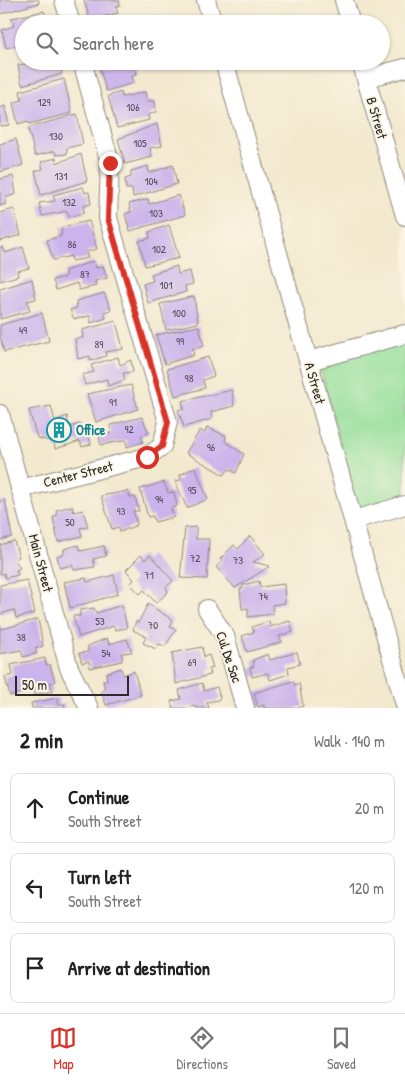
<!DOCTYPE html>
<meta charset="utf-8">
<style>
:root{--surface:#fff;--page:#f6f6f6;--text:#222;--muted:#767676;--line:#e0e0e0;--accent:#d93025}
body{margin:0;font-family:"Patrick Hand",sans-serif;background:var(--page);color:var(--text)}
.scale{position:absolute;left:15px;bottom:12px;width:114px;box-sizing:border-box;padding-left:5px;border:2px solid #2b2b2b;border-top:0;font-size:14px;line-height:18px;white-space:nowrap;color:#2b2b2b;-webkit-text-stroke:4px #fcf5e5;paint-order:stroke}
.stop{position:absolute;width:15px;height:15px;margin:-11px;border:4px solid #d93025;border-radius:50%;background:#fff}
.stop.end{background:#d93025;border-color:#fff;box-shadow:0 1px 5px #0008}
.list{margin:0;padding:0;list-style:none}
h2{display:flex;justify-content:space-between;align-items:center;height:65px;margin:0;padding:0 20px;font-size:21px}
h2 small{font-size:16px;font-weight:400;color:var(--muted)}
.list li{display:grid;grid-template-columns:32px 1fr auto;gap:15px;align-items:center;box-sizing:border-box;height:70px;margin:0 10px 10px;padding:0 10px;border:1px solid var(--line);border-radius:8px}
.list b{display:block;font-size:19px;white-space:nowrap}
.list p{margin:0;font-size:16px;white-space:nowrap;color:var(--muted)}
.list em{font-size:16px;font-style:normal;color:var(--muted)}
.icon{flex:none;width:28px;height:28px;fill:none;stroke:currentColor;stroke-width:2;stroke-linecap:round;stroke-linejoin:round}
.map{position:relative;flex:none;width:405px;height:708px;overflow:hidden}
.search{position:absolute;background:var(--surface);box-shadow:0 1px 4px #0004;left:15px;right:15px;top:15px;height:55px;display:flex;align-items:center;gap:12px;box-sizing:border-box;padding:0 18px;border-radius:28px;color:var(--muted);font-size:19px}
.sheet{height:305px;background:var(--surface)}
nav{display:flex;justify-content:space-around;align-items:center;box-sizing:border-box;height:70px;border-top:1px solid var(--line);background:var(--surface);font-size:14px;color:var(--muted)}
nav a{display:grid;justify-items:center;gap:2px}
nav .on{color:var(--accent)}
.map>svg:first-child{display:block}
</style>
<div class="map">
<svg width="405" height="708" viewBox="0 0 405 708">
<rect width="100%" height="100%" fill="#fcf5e5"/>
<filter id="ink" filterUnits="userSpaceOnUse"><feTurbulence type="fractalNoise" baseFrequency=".02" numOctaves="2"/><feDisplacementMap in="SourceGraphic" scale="10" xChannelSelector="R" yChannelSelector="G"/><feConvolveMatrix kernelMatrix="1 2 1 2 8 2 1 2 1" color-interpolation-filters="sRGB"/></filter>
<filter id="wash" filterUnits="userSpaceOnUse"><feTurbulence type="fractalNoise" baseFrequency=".0096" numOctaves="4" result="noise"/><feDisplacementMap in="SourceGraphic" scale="20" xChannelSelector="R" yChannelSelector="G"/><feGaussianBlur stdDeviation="1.12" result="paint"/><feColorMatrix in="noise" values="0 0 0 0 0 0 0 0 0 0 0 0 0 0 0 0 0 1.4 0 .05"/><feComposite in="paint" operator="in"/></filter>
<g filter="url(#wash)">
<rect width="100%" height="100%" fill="#f3e9cf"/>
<!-- green -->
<path fill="#95df9b" stroke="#608563" d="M405,339V501L359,514L319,363Z"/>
<g id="blocks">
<!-- building -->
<path fill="#cbb4eb" d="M0,0H39V3L0,14Z
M84,0H119L120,5L116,6L118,13L90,20Z
M44,11L47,24H24V44L6,48L2,30L14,26L12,18Z
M26,61H59L62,74L22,85L18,65L26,64Z
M108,61H119L120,63L134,61L137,74L132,76L134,83L106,91L99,66L109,65Z
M64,79L72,113L29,124L28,121L18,124L13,103L22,100L20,91Z
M121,92L122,97L145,92L147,101H155L156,112L148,115L149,120L117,128L108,96Z
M5,106L9,125L0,126V108Z
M77,114L83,144L67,148V154L56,155L55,151L35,156L28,128Z
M157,124L162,146L150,148L152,157L125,164L118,139Z
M16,139L23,165L0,172V144Z
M81,154L87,181L41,195L35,171L43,169L41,162L56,158L57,163Z
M173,165L177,184L133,197L132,189H126L125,179L131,177V171L148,166L149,173Z
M13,176L16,194L5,198L6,204L0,206V179Z
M83,187L85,193L89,192L91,204L83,206L84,213L69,217L67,211L42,216L39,203L55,201L53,195Z
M179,195L185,215L130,231L125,214L131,212L129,204L148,199L149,204Z
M14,209L21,235L0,241V213Z
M89,221L97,249L86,252L88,258L72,261L71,256L53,260L47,240L61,236L62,227Z
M169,225L179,258L145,266L139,241L150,238L149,232Z
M2,247L5,253L23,247L29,268L17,271L18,276L0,281V248Z
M94,261L96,268L103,266L107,278L95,281L96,286L79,290L77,283L56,290L53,280L65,277V271Z
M177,266L178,274L190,271L193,284L185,286L186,292L148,303L143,284L153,281L151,274Z
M32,279L36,299L27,301L30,311L0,319V289Z
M104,293L111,310L104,312L106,318L91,323L90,316L74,319L70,310L77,308L76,301Z
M194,296L198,323L166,330L160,304Z
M42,313L49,341L4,352L0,336V325Z
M116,321L123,349L105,352L106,356L90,361V356L78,359L75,339L83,338L82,330Z
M199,326L204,346L192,349L194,355L165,364L156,335Z
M118,357L120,365L131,360L133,372L123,373L125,380L108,386L107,379L85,385L82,375L94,372L91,365Z
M208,357L214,376L203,380L205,388L175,396L167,369Z
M131,385L138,409L96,422L87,394Z
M232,390L234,406L211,412L212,419L184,427L178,410L184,409L182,401Z
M51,406L55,421L67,416L69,427L81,424L84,435L88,434L91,444L82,447L80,441L55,449L54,442L37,438L29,410Z
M142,417L149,433L141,436L143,442L127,447L126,440L101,445L99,437L111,433L110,425Z
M207,427L226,436L225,441L244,454L236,473L229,469L224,475L186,453L200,430L205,433Z
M195,467L208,499L187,508L175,481L181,480L180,475Z
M164,482L168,493L174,492L177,506L171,508L174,517L155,522L153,516L148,517L140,489Z
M128,491L130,497H135L139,511H133L137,525L120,532L119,527L112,529L101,496Z
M5,500L12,537L0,540V501Z
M72,506L74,512L83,510L88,527L80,528L82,536L58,542L53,517L57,516L56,510Z
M196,527V539H209L207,579L180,578L185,528Z
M250,536L265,554L253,562L270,566L235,588L216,567L222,562L220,559L234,545L238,549Z
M14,541L19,557L15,560L20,568L16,570L18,575L5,578L4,573L0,574V545Z
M78,545L80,551L104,546L106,556L93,559L95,567L74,570L72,565L60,568L57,556L64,554V549Z
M141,555L145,560L150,555L173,581L166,587L168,592L156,603L144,590L140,594L130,584L134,580L126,570Z
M114,575L118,594L70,608L64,582L86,578L87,582Z
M27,580L35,613L16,618L14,610L0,614V585Z
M259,581L260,587L284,584L285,603L272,605L273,614L248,617V608L242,609L240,589L243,588V585Z
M148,604L173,620L170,627L176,630L165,646L159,644L156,649L143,643L146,637L133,630L136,621L138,623Z
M122,605L127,628L115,630L114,626L79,637L73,616H80V610L94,608L96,613Z
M38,619L43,646L35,648L37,653L23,657L21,650L0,654V625L2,629Z
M269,621L270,627L290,621L293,632L279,636L282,642L247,652L242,636L254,632L252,627Z
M107,638L109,644L127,639L132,652L122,653V661L90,668L89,661L82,663L79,653L88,652V646Z
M202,647L204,657L209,655L213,668L209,669L210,675L176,684L172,653Z
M297,652L300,664L288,667L289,674L270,680L268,673L252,677L250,668L254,666L253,660L268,654L270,660Z
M45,658L46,665H50L55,682L50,683L53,691L35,695L34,688L10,696L5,677L13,675L11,665Z
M121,668L123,675L134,671L141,695L106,705L101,691L105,690L103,680H107L106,673Z
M293,681L295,685L299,683L303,706L296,708H264V705L258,707L254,693Z
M202,683L204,691L217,687L220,698L218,700L207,702L209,708H196L195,706L186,708H173L171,701L181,699L179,690Z
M58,698L59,705L64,704L65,708H32L31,703Z"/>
</g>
</g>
<g filter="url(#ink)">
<use href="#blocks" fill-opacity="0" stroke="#8f8a7d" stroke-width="1"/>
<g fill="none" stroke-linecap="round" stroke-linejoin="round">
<defs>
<path id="minor" d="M64,0L71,24
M206,0L213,24
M344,0L351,24
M224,61L405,705
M361,61L405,216
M366,78L405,68
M309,361L405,334
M0,414L69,668L89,708
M20,489L147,457L162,446L168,422L108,218L110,163L82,61
M354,520L405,505
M207,609L225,636L245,708"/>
</defs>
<!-- minor casing -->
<use href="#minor" stroke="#8f8a7d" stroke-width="20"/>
<!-- minor -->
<use href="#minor" stroke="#fff" stroke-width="18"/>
</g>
</g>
<g fill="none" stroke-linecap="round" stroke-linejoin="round" filter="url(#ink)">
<!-- route -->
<path stroke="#d93025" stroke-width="6" d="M110,163L108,218L168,422L162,446L147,457"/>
</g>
<!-- icons -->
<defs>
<symbol id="building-ring" viewBox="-11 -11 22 22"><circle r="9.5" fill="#fcf5e5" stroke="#0f9aa8" stroke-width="1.5"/><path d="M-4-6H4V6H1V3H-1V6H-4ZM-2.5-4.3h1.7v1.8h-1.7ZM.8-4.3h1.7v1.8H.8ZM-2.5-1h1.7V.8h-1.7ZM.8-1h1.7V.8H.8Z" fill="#0f9aa8"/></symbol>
</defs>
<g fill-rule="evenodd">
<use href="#building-ring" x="45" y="416" width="28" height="28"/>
</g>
<g text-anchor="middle" stroke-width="4" stroke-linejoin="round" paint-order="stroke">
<!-- number labels -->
<g font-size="11" fill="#534d5b">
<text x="44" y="106">129</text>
<text x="133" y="111">106</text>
<text x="56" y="140">130</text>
<text x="140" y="147">105</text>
<text x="61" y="180">131</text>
<text x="151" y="185">104</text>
<text x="69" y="206">132</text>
<text x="156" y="217">103</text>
<text x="72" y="248">86</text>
<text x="159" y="253">102</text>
<text x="85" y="278">87</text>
<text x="166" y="289">101</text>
<text x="179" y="317">100</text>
<text x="23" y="334">49</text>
<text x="180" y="345">99</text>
<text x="99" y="348">89</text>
<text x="189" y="382">98</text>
<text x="113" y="406">91</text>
<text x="129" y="433">92</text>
<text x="211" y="451">96</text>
<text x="192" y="494">95</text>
<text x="159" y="503">94</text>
<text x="121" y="515">93</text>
<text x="70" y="526">50</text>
<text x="195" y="562">72</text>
<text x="238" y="564">73</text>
<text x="149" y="579">71</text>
<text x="263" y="600">74</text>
<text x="100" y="625">53</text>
<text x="153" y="629">70</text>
<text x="21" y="641">38</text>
<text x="106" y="657">54</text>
<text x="192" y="666">69</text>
</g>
<!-- street labels -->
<g font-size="14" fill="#2b2b2b" stroke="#fcf5e5">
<text transform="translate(377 118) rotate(74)" y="5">B Street</text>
<text transform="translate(315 383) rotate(74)" y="5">A Street</text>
<text transform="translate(78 474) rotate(-14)" y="5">Center Street</text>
<text transform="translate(41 563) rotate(75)" y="5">Main Street</text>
<text transform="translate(229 657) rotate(71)" y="5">Cul De Sac</text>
</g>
<!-- culture labels -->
<g font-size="14" font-weight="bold" fill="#0d838f" stroke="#fcf5e5" text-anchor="start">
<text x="76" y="435">Office</text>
</g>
</g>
</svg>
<div class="scale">50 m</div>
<div class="stop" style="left:147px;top:457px"></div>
<div class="stop end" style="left:110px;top:163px"></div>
<div class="search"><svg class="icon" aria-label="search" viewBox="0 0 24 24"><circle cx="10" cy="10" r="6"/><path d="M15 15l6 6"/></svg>Search here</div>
</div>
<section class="sheet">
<h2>2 min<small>Walk · 140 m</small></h2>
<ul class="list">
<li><svg class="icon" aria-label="ahead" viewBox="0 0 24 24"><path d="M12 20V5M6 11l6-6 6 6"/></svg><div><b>Continue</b><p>South Street</p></div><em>20 m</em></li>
<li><svg class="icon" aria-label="left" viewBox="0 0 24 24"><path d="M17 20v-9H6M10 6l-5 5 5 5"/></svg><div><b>Turn left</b><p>South Street</p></div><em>120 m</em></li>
<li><svg class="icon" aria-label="arrive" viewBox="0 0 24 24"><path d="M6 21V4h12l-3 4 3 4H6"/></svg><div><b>Arrive at destination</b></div></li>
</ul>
</section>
<nav>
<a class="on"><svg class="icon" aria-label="map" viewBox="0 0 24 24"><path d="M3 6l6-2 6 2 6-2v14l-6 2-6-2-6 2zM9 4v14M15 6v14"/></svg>Map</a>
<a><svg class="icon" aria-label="directions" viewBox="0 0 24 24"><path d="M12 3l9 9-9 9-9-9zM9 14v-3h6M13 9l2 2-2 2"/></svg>Directions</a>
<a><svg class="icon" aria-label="saved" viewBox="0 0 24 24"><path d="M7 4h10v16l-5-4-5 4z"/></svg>Saved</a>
</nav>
